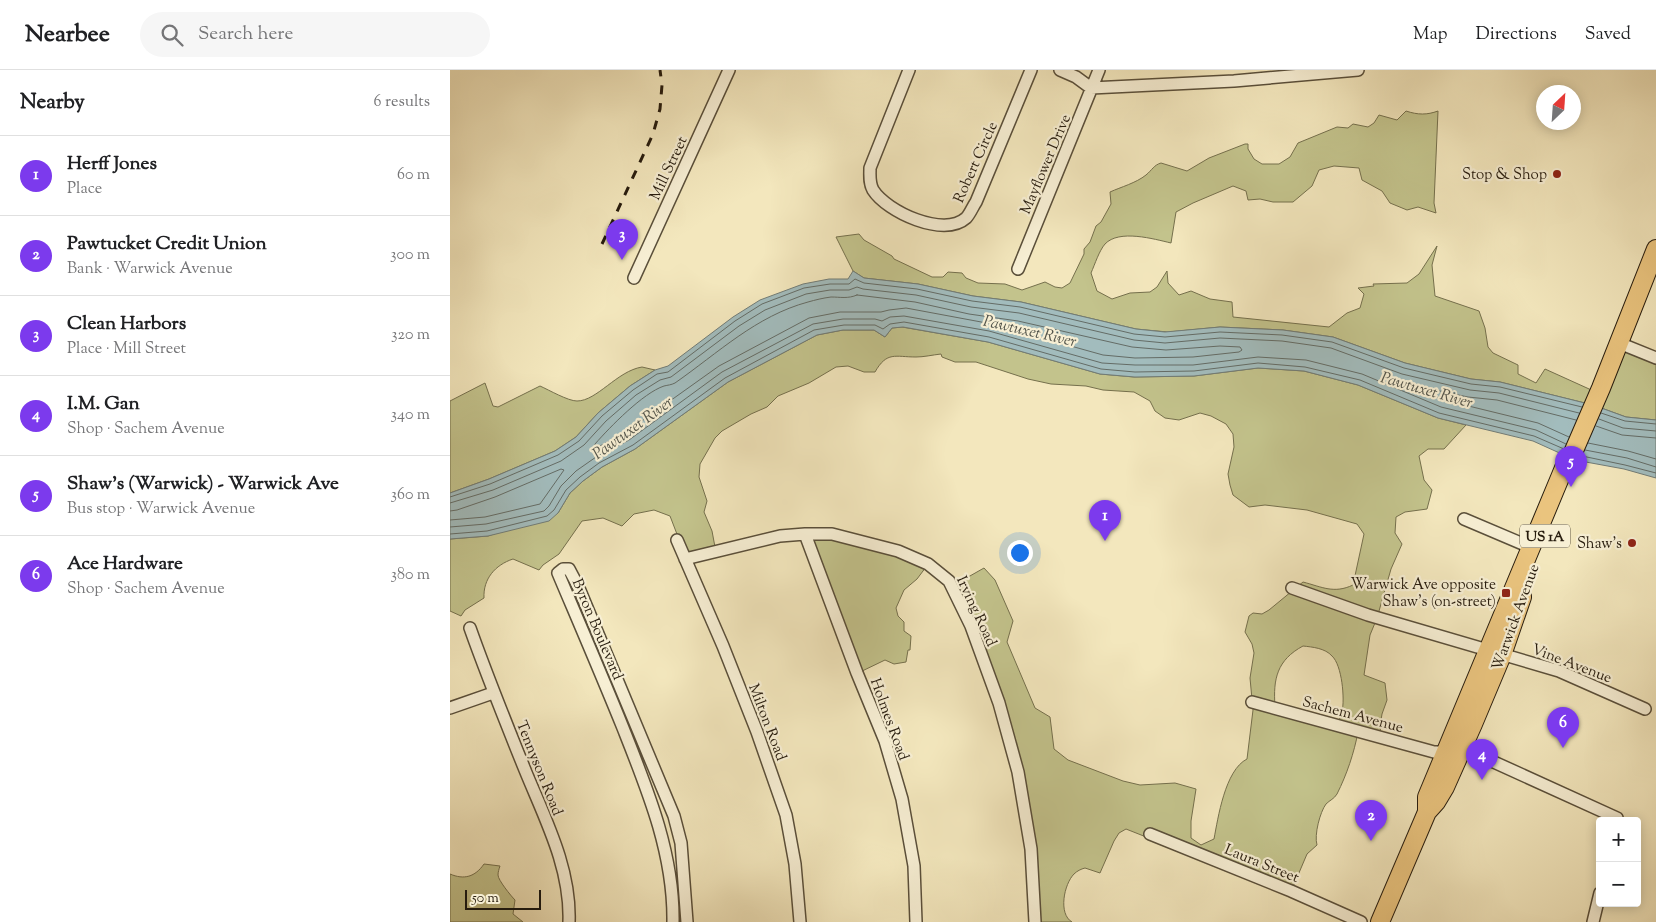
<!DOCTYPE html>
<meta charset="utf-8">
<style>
:root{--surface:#fff;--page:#f6f6f6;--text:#202124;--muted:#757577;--line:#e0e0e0;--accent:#7c3aed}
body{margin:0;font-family:"Sorts Mill Goudy",serif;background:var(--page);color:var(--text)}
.controls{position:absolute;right:15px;bottom:15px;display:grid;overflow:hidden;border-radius:5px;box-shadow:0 2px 12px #0003}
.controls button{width:45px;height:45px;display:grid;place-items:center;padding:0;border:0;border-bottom:1px solid var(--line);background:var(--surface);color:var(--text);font:25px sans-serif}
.compass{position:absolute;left:1086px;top:15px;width:45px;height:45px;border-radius:50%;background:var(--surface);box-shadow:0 2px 12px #0003;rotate:25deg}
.scale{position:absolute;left:15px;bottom:12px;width:76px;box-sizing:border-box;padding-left:5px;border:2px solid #271c0e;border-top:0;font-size:14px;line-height:18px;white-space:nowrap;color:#271c0e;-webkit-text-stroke:4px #f7efd4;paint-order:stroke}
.you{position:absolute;left:569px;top:482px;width:18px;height:18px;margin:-12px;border:4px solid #fff;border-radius:50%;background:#1a73e8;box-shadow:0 0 0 8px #1a73e833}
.badge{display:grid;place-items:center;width:32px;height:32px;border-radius:50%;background:var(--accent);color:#fff;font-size:16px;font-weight:700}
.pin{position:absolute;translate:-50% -41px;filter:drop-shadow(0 1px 2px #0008)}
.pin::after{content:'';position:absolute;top:26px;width:18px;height:15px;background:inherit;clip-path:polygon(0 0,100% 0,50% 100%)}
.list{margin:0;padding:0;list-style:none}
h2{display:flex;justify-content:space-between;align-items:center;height:65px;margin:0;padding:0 20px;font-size:21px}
h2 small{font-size:16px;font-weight:400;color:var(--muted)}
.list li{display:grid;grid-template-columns:32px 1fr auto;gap:15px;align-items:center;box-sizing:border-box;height:80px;padding:0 20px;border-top:1px solid var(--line)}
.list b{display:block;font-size:19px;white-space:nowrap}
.list p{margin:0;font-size:16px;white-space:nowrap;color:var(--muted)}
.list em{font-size:16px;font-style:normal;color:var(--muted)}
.icon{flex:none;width:28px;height:28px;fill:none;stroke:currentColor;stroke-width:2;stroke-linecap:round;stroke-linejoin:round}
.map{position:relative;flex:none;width:1206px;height:852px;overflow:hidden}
header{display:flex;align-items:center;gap:30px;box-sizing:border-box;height:70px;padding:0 25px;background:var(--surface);border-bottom:1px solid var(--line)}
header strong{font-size:24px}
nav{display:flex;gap:28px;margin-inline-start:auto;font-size:18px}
.search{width:350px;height:45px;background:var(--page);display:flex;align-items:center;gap:12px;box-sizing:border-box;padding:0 18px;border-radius:28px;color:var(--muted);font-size:19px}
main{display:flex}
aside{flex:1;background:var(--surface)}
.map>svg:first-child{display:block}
</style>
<header>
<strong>Nearbee</strong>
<div class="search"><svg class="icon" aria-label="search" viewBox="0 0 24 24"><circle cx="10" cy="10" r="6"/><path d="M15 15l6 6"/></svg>Search here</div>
<nav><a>Map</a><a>Directions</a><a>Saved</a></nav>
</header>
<main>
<aside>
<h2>Nearby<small>6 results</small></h2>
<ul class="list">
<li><span class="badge">1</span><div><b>Herff Jones</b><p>Place</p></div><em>60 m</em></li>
<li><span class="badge">2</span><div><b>Pawtucket Credit Union</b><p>Bank · Warwick Avenue</p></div><em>300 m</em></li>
<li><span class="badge">3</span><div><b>Clean Harbors</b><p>Place · Mill Street</p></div><em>320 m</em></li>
<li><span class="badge">4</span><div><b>I.M. Gan</b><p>Shop · Sachem Avenue</p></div><em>340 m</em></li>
<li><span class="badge">5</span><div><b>Shaw's (Warwick) - Warwick Ave</b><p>Bus stop · Warwick Avenue</p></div><em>360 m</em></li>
<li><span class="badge">6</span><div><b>Ace Hardware</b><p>Shop · Sachem Avenue</p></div><em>380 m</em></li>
</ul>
</aside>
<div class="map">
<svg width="1206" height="852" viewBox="0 0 1206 852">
<rect width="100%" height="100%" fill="#f3e7bd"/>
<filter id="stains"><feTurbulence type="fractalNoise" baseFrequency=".004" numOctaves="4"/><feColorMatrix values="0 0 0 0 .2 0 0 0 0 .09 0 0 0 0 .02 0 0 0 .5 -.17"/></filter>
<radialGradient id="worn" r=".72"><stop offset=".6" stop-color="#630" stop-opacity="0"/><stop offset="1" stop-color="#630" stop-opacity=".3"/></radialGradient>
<!-- green -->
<path fill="#c3c38c" stroke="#75704d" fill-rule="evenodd" d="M956,41C968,45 977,45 988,41L984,133L986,143L968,137L957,140L940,133L932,121L912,110L909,98L884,96L869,100L862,116L843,132H823L810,129L798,130L796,121L783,116L743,133L726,142L721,173C704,169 669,159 655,174C649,181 645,194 641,203L647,221L662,229L680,223L700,222L707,217L717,201L718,213L729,225L741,221L760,229L782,232L783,247L879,257L897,243L910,238L914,224L908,218L924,216L923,214L957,213L969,204L987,176L982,195L985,226L1029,241L1035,258L1038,277L1043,283L1068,295V304L1086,313L1095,299L1148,323L1167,278L1206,292V350L1176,347L1143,335L1050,312L1021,309L955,293L883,267L833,260L770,257L718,262L686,259L571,232L523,226L468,214L414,208L403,201L386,167L409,164L414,170L442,186L444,189L482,207H493L498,202L512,203L516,208L528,213L555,214L572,220L595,212L605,217L612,218L620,213L634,184V179L640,172L646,156L651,152L661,134L660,122C671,117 686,113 696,105C702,100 704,95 711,93L737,101L759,88L795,74H798V79L804,89L812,94H829L840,87L848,73L887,57L898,58L903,54L918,57L924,53L929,45L947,50Z
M452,257L538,272L650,304L684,307L744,306L808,298L854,301L908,315L988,348L1016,355L994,379H978L969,386L974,410L982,420L977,439L955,442L946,447L945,463L952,474L941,499L927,548L920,565L914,605L935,613L937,630L932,644L930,656L931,666L908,662C904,683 897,704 887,724C884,729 880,730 876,734C870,742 864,765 867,775L857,784L840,824L676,759L669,763L664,771L650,803L635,798C631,799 627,801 624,804C614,814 608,844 622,852H586L569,699L504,515L534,498L545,510L563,551L557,572L585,638L600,647L604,679L618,690L673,711L690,715L725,713L746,719L741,751V768L751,775L764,769C768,748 775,700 797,689L803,640L800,608L804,583L802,574L795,562L799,546L803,543L812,544L819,540L853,512C872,517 884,524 903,515L914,464L907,454L857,440L815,435L799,437L783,425L780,415L778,404L784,377L783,364L776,354L761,346L750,343L729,350L715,348L705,341L700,331L684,322L653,320L636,316L601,314L578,309L526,292H505L492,287L491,284C482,285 474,287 466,287C445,287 437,281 425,302H414L398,296L386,297L359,313L328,326L317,337L301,344L272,361L265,368L250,394L249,407L257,431L254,442L262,461L265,477L235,485L220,446L204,440L184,444L172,456L153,448L132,451L109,484L93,495L89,500L63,489C45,495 33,509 34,528L15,540L11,546L0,541V469L38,466L108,443L120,423L133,411L152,397L185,379L278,312L367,265L393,260H424L435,267L442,258ZM853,576C862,577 875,578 882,586C892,595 895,629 892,642C891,646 889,650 888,653L825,636C823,609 827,590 853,576Z
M192,297L205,300L180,316L148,343L126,367L105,381L39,409L0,423V331L35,313L43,336L48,337L90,316C99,320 118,331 127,331C147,331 167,301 192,297Z
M384,463L476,497L467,509L454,520L446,538L448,546L454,552V561L461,566L460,580H458L456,592L444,594L435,590L408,603L358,464Z
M34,794L50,796C49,799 48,802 48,805C48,810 61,826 65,830L63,844L73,852H0V804C14,810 25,807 34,794Z"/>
<!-- water -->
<path fill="#a2bcbd" stroke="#717c77" d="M403,201L414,208L468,214L523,226L571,232L686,259L715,262L770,257L833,260L883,267L955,293L1021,309L1050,312L1143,335L1176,347L1206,350V408L1174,399L1125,390L1083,371L988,348L908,315L854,301L808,298L744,306L685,307L650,304L538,272L453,257L442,258L435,267L424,260H393L367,265L278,312L185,379L152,397L133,411L120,423L108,443L99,451L38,466L0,469V423L39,409L105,381L126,367L148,343L180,316L205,300L218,296L283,247L310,230L353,214L379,209H398Z"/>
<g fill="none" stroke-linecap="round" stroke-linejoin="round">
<!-- shore -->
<path stroke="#646c66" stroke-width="1" d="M407,225L465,232L519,244L568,251L682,277L716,280L770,276L790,277L792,280L789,282L743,287L685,288L653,285L542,254L456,238L439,240L431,242H390L359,248L269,296L175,363L148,377L145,376V374C160,357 193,323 214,316C218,315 221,315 225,313C268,283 306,246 358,232C365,230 373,228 381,227C390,227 398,229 407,225Z
M1151,343L1175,351L1206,354
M1149,349L1173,358L1206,361
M1146,356L1172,365L1206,368
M1119,367L1088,353L994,330L975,322L974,319L976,318L1018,327L1047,330L1126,350
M1138,373L1178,381L1206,389
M1135,380L1177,388L1206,397
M1132,386L1175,395L1206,403
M0,427L40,414L108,385L129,371L152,346L183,320L207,304L218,302L285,251L312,234L354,218L380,214H399L405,209L414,213L467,219L522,231L570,237L684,264L715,267L770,262L832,265L882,272L954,298L1021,314L1050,317L1132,337
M0,433L43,420L111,391L134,375L156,351L186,325L210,310L221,307L289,256L315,240L356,224L380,220H399L407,217L413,219L466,225L521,237L569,243L684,270L715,273L770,268L832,271L881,278L952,304L1020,320L1049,323L1129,343
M0,441L7,440L45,427L111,399L114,400L90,434L35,447L0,450
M0,457L36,454L94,441L99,436L111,416L126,401L146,387L179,370L272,302L363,254L393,249H425L432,251L440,247L454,246L539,261L652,293L685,295H743L808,287L856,290L912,304L991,337L1086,360L1116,374
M0,464L37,461L97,446L104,440L116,420L130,407L149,393L183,375L275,308L364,260L394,255H425L433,259L440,254L454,252L539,267L651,299L685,302L744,301L808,293L855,297L910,310L989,343L1084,366L1114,379"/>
<defs>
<path id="minor" d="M459,0L420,98C420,106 419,113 423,120C437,142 494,168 516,148C520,144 523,136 526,132L581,0
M610,0L626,7L641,18L784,11L908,0
M568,199L649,0
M184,208L279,0
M1169,273L1206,288
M1014,449L1080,477
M355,464L407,603L435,671L452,729L464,796L466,852
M227,470L273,576L307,662L336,745L345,794L350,852
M235,489L330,466L355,464H382L448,481L478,494L499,511L521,556L549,633L568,702L581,779L585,852
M842,518L918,545L1109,601L1195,639
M20,558C37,606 56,653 75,700C95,749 121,798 119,852
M802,632L984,682H996
M0,638L43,623
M1010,682L1024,683L1167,748V751
M700,764L841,821L911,852
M223,852C224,784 198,721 173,658C152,606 130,555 108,503L113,499H119L128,516L224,746L231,773L237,852
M1143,852L1150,823"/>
<path id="primary" d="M977,742V727L1114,398L1119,392L1151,318L1206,179
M930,852L977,742L986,732L995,717L1023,654L1052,585L1072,527"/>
</defs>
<!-- minor casing -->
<use href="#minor" stroke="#5a4f3a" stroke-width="14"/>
<!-- primary casing -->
<use href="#primary" stroke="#271c0e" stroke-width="20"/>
<!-- minor -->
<use href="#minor" stroke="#f7efd4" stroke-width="11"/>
<!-- primary -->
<use href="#primary" stroke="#eac47e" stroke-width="18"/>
<!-- rail -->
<path stroke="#271c0e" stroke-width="3" stroke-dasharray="9 9" stroke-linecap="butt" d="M152,174L203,64L210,39L212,15L210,0"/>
</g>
<!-- markers -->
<g fill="#8f2418" stroke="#f7efd4" stroke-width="2">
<circle cx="1107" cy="104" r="5"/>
<circle cx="1182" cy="473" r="5"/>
<rect x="1051" y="518" width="10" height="10" rx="2.5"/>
</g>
<g text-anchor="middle" stroke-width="4.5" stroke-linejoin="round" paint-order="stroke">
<!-- shield labels -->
<rect fill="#f7efd4" stroke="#655b49" stroke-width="1" x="1070" y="454.5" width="50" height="23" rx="4"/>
<g font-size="14" font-weight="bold" fill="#271c0e">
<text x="1095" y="471">US 1A</text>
</g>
<!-- street labels -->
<g font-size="15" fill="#271c0e" stroke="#f7efd4">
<text transform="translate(525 92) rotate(-66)" y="5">Robert Circle</text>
<text transform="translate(595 94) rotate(-67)" y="5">Mayflower Drive</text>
<text transform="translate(218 98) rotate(-65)" y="5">Mill Street</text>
<text transform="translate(527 541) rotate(65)" y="5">Irving Road</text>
<text transform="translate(1065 547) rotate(-70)" y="5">Warwick Avenue</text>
<text transform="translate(148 559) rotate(67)" y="5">Byron Boulevard</text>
<text transform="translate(1122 593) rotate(21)" y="5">Vine Avenue</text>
<text transform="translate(903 644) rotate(15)" y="5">Sachem Avenue</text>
<text transform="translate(440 649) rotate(70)" y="5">Holmes Road</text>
<text transform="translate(318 652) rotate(69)" y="5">Milton Road</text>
<text transform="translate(90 698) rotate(68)" y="5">Tennyson Road</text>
<text transform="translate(812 793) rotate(22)" y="5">Laura Street</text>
</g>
<!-- poi labels -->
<g font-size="15" fill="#271c0e" stroke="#f7efd4" text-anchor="end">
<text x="1097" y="109">Stop &amp; Shop</text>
<text x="1172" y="478">Shaw's</text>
<text x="1046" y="519">Warwick Ave opposite<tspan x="1046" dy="17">Shaw's (on-street)</tspan></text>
</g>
<!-- water labels -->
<g font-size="16" font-style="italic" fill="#52544b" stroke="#f7efd4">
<text transform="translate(580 260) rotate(13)" y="6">Pawtuxet River</text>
<text transform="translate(977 319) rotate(16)" y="6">Pawtuxet River</text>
<text transform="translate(182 357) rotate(-36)" y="6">Pawtuxet River</text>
</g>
</g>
<rect width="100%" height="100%" filter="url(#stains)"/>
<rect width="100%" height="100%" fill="url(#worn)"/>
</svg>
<div class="controls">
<button>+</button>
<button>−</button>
</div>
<svg class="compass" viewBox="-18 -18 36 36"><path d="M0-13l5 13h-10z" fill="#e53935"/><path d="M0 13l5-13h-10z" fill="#757577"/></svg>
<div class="scale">50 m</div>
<div class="you"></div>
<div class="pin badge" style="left:655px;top:471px">1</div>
<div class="pin badge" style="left:921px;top:771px">2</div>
<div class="pin badge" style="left:172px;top:190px">3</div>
<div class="pin badge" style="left:1032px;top:710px">4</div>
<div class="pin badge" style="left:1121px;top:417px">5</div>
<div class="pin badge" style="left:1113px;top:678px">6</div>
</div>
</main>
